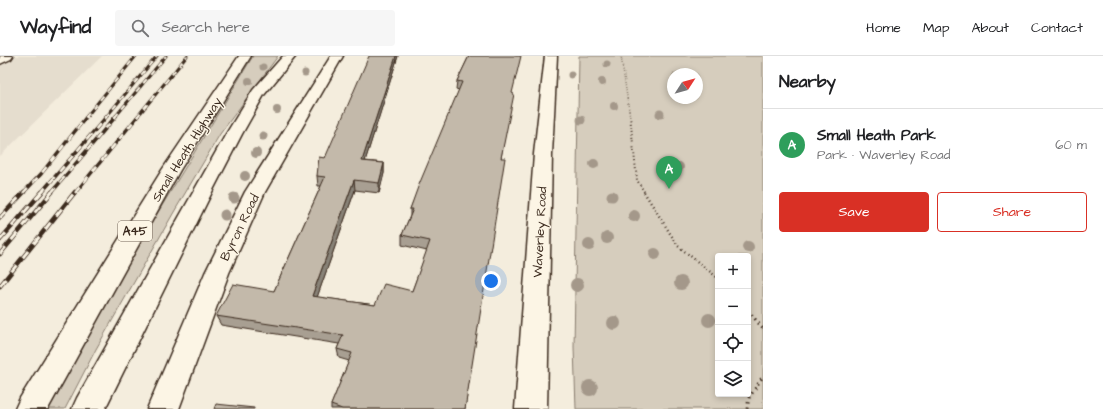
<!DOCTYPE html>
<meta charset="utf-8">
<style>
:root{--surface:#fff;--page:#f6f6f6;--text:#202124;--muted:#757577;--line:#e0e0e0;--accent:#d93025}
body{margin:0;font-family:"Architects Daughter",sans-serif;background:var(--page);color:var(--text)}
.controls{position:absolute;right:12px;bottom:12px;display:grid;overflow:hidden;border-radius:4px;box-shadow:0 2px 6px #0003}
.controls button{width:36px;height:36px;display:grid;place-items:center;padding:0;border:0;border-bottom:1px solid var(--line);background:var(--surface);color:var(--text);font:20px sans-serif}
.compass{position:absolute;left:667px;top:12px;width:36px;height:36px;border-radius:50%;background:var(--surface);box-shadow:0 2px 6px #0003;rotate:54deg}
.you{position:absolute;left:491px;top:225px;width:14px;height:14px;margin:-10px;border:3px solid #fff;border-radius:50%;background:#1a73e8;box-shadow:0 0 0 6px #1a73e833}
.badge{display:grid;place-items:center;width:26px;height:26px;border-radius:50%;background:var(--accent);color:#fff;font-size:13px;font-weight:700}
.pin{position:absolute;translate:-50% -33px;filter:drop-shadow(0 1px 2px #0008)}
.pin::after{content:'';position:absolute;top:21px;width:14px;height:12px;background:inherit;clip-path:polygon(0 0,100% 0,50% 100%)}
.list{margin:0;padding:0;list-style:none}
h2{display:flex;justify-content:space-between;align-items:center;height:52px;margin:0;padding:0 16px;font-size:17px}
h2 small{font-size:13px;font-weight:400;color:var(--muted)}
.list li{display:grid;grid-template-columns:26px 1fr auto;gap:12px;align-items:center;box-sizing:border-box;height:72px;padding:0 16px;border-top:1px solid var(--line)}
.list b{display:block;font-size:15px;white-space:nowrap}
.list p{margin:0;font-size:13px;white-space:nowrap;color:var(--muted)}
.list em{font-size:13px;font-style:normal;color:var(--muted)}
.actions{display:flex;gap:8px;padding:12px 16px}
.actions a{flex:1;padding:9px 0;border:1px solid var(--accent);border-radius:4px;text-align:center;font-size:14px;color:var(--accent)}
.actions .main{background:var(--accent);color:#fff}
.icon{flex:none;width:22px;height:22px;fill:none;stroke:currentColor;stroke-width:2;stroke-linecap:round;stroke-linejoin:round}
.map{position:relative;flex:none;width:763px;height:353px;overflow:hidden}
header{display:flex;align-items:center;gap:24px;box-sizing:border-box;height:56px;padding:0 20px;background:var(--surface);border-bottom:1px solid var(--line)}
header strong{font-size:19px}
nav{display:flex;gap:22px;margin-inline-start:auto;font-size:14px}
.search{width:280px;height:36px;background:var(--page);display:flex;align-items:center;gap:10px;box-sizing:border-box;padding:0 14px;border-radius:4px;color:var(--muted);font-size:15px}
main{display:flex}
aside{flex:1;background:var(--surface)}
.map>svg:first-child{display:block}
</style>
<header>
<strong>Wayfind</strong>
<div class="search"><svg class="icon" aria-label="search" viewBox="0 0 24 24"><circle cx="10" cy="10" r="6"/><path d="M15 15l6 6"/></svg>Search here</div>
<nav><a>Home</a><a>Map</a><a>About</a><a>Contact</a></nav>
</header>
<main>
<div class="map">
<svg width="763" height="353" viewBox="0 0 763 353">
<rect width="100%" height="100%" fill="#f4eddd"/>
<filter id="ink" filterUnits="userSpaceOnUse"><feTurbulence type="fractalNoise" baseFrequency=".025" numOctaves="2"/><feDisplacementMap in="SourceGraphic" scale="8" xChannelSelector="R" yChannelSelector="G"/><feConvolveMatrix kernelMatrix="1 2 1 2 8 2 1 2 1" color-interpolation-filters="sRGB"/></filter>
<g filter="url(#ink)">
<!-- built -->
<path fill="#e5ddce" d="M0,0H102L0,100Z"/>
<!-- green -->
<path fill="#d6cdbd" stroke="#887c6e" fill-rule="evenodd" d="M253,0H278L220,78L174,156L96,293L65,353H45L118,222Z
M579,0H763V353H576L574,291ZM673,18H697V42H673ZM718,200H748V338H718Z"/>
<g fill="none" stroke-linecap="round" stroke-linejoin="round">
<defs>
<path id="minor" d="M0,0H13L11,3L0,8Z
M331,0H343L265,136L229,217L179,353H147L205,217L245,136Z"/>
<path id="tertiary" d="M545,0H557L552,98L547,353H515L534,98Z"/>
<path id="trunk" d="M239,0H251L180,114L48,353H15L20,342L162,114Z
M283,0H296L264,39L242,78L213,134L105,353H72L77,342L226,78L253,34Z"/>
</defs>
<!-- minor casing -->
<use href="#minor" stroke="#3b2a1e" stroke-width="3"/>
<!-- tertiary casing -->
<use href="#tertiary" stroke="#3b2a1e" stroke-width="3"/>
<!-- trunk casing -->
<use href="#trunk" stroke="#3b2a1e" stroke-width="3"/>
<!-- path-far3 -->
<path stroke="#3b2a1e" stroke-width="1.5" stroke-dasharray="0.5 2" stroke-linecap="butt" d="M621,0L630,61"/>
<!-- path-far2 -->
<path stroke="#3b2a1e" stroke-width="2" stroke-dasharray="1 2.5" stroke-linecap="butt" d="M630,60L637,124L645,137"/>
<!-- path-far1 -->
<path stroke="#3b2a1e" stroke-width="2.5" stroke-dasharray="1 3" stroke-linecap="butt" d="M644,136L678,190L718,222"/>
<!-- path -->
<path stroke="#3b2a1e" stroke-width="3" stroke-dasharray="1.5 4" stroke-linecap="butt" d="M748,254L763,273
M747,353L749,342L763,320"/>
<!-- minor -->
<use href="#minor" fill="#fcf5e5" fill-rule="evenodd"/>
<!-- tertiary -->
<use href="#tertiary" fill="#fcf5e5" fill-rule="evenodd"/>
<!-- trunk -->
<use href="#trunk" fill="#fcf5e5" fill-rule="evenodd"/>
<defs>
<path id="rail-far2" d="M86,61L136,0
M106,61L157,0
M115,61L166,0
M137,61L187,0"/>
<path id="rail-far1" d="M23,137L41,118L87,60
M41,137L107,60
M51,137L116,60
M75,137L138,60"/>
<path id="rail" d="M0,162L24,136
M0,184L42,136
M0,198L52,136
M0,230L75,136"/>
</defs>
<!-- rail-far2 casing -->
<use href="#rail-far2" stroke="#3b2a1e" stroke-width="3"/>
<!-- rail-far1 casing -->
<use href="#rail-far1" stroke="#3b2a1e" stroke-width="3.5"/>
<!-- rail casing -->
<use href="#rail" stroke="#3b2a1e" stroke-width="4.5"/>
<!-- rail-far2 -->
<use href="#rail-far2" stroke="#fcf5e5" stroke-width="2" stroke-dasharray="5.5" stroke-linecap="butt"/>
<!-- rail-far1 -->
<use href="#rail-far1" stroke="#fcf5e5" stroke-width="2.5" stroke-dasharray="7" stroke-linecap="butt"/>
<!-- rail -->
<use href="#rail" stroke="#fcf5e5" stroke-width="3" stroke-dasharray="9" stroke-linecap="butt"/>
</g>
<!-- trees -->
<g fill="#a4988a">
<circle cx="607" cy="8" r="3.5"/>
<circle cx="263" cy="11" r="3.5"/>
<circle cx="305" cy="17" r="3.5"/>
<circle cx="571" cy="19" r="3.5"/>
<circle cx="249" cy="25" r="4"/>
<circle cx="602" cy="26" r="4"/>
<circle cx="614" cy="50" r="4"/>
<circle cx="277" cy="54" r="4"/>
<circle cx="660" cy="58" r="4.5"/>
<circle cx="581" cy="64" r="4.5"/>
<circle cx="263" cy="80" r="4.5"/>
<circle cx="256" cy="97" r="5"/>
<circle cx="594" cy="108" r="5"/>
<circle cx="679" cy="111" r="5"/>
<circle cx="245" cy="120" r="5"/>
<circle cx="612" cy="140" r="5.5"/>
<circle cx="234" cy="142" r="5.5"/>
<circle cx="225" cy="159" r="5.5"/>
<circle cx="634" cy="160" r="6"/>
<circle cx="607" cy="182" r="6"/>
<circle cx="589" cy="189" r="6"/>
<circle cx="748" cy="191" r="6"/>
<circle cx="655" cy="198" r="6"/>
<circle cx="681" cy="227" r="7"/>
<circle cx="577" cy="229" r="7"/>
<circle cx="709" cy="264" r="7"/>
<circle cx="614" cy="267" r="7"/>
<circle cx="590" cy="332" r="8"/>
</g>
<!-- wall -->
<path fill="#a89f92" stroke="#3b2a1e" d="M398,0L365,105L384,107V117L379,137L355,134L317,241L375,249L412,235L427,195L402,189V179L410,160V153L459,34L456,33L457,25L469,0L512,37L501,102L465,353H331V349L349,305L339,302L337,293L339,288L221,269L216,260L274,235L321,130H318L317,120L325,102Z"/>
<!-- shaded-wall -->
<path fill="#888277" stroke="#3b2a1e" d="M396,0H398L362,115V105Z
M384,107V117L379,137V127Z
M354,124L355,134L314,250L312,240Z"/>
<!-- building -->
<path fill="#c3b9aa" stroke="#3b2a1e" d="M369,0H396L362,105L384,107L379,127L354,124L312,240L375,249L384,228L412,235L430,185L402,179L413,153H410L418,131L462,26L457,25L469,0H521L512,37L514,38L501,102H505L465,353H342L331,349L352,297L337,293L343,279L216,260L233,228L274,235L325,121L317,120L319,101L325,102Z
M216,348L254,352V353H214Z"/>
</g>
<g text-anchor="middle" stroke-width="3" stroke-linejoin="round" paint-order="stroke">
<!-- shield labels -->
<rect fill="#fcf5e5" stroke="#75675a" stroke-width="1" x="118" y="165" width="34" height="20" rx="3"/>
<g font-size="12" font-weight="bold" fill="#3b2a1e">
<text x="135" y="179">A45</text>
</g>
<!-- street labels -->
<g font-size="13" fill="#3b2a1e" stroke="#fcf5e5">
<text transform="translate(186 93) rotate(-58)" y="5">Small Heath Highway</text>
<text transform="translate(239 171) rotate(-64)" y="5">Byron Road</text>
<text transform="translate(539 176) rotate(-87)" y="5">Waverley Road</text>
</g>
</g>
</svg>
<div class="controls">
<button>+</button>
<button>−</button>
<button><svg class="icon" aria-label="locate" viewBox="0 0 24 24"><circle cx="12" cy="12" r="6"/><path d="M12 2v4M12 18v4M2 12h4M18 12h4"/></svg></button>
<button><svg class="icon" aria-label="layers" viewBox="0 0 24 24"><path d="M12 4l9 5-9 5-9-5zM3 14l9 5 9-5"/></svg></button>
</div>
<svg class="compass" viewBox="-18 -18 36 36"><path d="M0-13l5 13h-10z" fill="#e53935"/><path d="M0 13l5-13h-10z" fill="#757577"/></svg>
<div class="you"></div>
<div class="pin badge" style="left:669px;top:133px;background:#2e9e5b">A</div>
</div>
<aside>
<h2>Nearby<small></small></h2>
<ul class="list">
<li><span class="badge" style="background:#2e9e5b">A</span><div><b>Small Heath Park</b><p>Park · Waverley Road</p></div><em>60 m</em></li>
</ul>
<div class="actions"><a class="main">Save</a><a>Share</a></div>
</aside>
</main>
